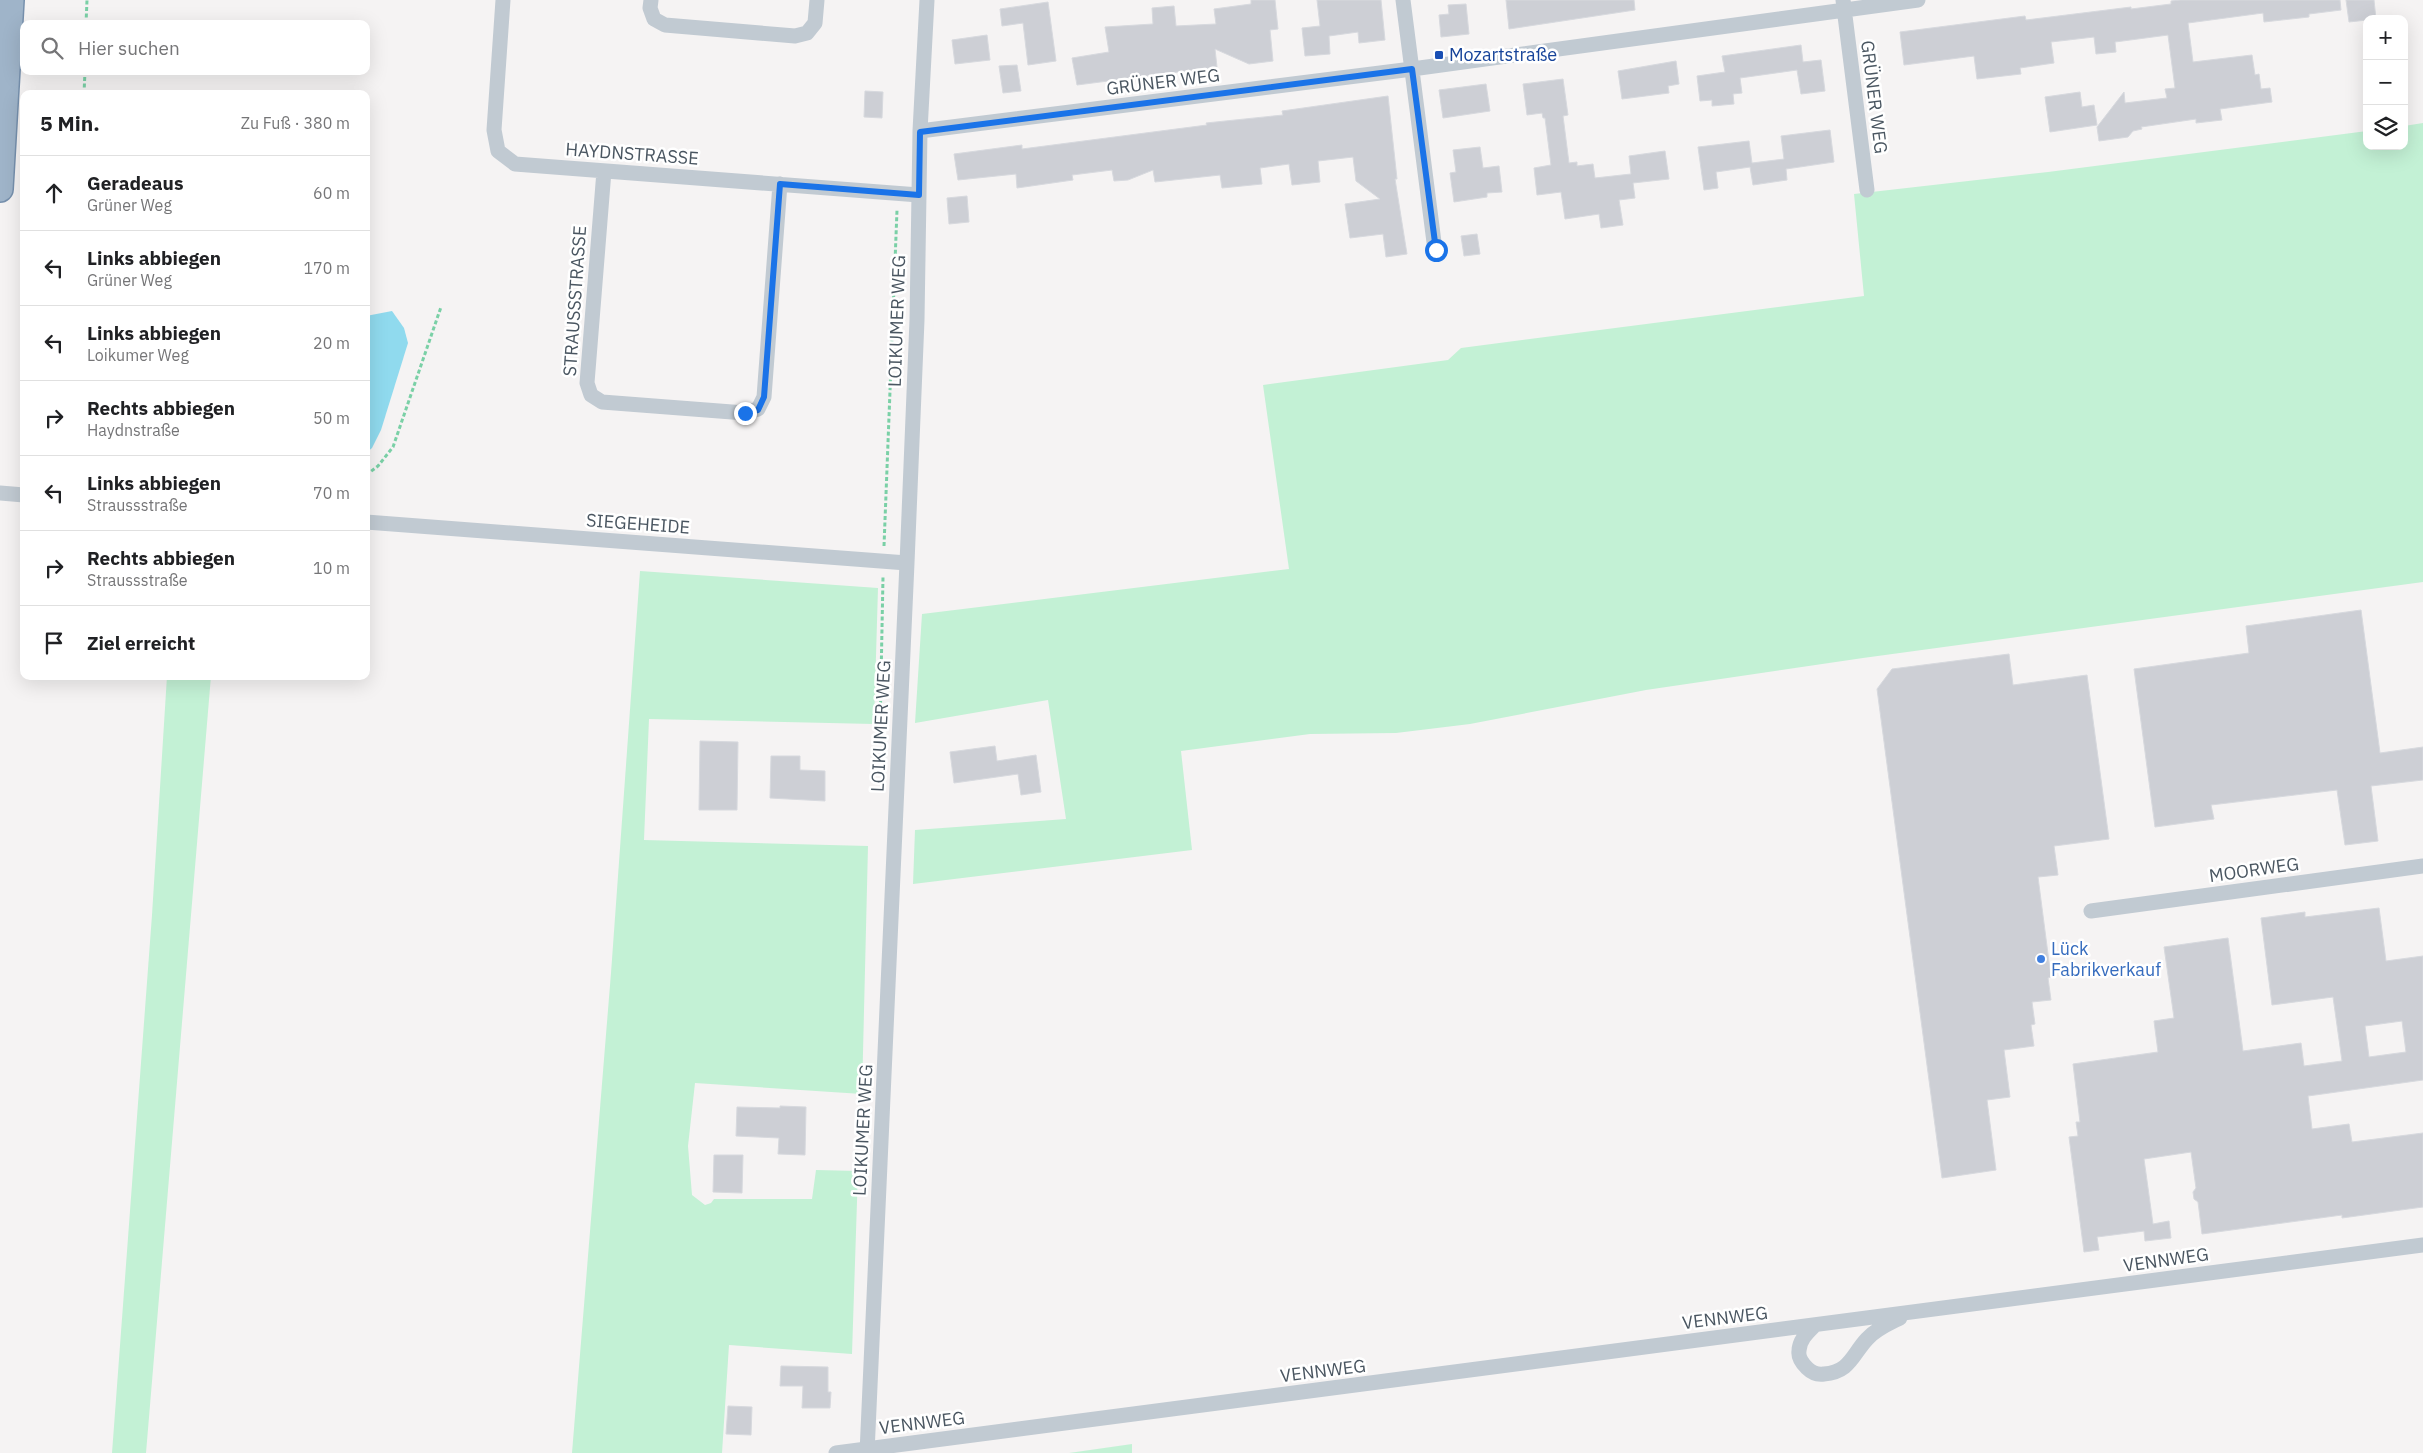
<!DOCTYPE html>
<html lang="de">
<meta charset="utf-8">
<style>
:root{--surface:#fff;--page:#f2f2f2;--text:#202124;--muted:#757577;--line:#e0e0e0}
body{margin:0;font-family:"IBM Plex Sans",sans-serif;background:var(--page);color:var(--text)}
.controls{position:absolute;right:15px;top:15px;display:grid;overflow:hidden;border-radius:10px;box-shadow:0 5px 20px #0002}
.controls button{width:45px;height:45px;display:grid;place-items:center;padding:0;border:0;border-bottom:1px solid var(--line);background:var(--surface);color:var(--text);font:25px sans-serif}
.stop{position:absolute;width:15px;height:15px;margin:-11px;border:4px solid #1a73e8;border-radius:50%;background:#fff}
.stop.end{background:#1a73e8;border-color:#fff;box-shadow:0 1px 5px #0008}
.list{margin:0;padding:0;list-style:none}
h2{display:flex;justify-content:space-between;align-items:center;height:65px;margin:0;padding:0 20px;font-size:21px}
h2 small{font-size:16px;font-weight:400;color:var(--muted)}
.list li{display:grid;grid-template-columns:32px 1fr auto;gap:15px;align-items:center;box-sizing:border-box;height:75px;padding:0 20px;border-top:1px solid var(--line)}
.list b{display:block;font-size:19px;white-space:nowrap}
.list p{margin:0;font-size:16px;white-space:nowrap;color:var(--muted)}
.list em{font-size:16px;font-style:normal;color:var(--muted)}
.icon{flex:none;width:28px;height:28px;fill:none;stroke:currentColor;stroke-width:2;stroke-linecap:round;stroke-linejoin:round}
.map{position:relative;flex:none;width:2423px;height:1453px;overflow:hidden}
.search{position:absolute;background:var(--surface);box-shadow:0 5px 20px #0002;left:20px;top:20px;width:350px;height:55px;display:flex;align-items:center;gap:12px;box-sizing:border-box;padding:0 18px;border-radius:10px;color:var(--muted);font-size:19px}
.panel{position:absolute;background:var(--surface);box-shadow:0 5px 20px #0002;left:20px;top:90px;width:350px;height:590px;border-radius:10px}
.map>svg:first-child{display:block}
</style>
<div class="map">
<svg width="2423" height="1453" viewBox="0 0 2423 1453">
<rect width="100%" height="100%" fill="#f5f3f3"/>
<!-- green -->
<path fill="#c3f1d5" d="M2423,123V582L1863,658L1646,690L1470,724L1396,733L1310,734L1181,751L1192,850L913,884L915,830L1066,819L1048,700L915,723L922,614L1289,569L1263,385L1448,360L1461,348L1864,296L1854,194L2048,172L2367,131V146H2404V126Z
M640,571L878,588L874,724L649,719L644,840L868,846L862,1094L695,1083L688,1146L692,1195L705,1205L711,1203L714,1199H812L816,1170L858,1171L852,1354L729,1345L722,1453H572L611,973Z
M167,676H211L146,1453H112L152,915Z
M1132,1444V1453H1069Z"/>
<!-- water -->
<path fill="#90daee" d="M392,311L404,328L408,343L381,430L372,448L366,453V316Z"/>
<!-- building -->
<path fill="#cdcfd5" stroke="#d7d9de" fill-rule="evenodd" d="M1251,0H1275L1278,29L1270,30L1273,61L1249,64L1215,49L1217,67L1077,85L1072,58L1109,52L1105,27L1153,24L1152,8L1174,6L1176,26L1216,24L1214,9L1251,4Z
M1317,0H1381L1385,40L1359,43L1358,32L1329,36L1330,54L1305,56L1302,28L1320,26Z
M1506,0H1634L1635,10L1509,29Z
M2180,0H2340L2341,10L2309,14V17L2264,22L2263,13L2188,23L2193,62L2252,55L2255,75L2259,74L2261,89L2270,88L2272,102L2220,109L2222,120L2196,123V119L2141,127L2142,129L2133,131L2128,137L2099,141L2097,127L2124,92L2125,103L2167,98L2165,89L2175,88L2168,35L2115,42L2116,52L2096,54L2094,37L2051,42L2054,63L2020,68L2021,74L1977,79L1974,56L1904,65L1900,32L2025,16L2026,20L2131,7V9L2171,4V1Z
M2346,0H2374L2376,19L2349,22Z
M1048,2L1056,61L1028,65L1023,23L1002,26L1000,9Z
M1466,4L1469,34L1441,37L1439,15L1449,14L1448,5Z
M987,35L990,60L955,64L952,40Z
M1801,45L1803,62L1821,60L1825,91L1801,94L1797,70L1740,78L1742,93L1733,94L1734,104L1712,106V100L1700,101L1697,76L1725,72L1722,56Z
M1676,61L1679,84L1668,86L1669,93L1622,99L1618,71Z
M1017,65L1021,91L1003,93L999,66Z
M1563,79L1568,115L1563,116L1569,163L1577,162V166L1593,164L1595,178L1631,174L1629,156L1665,151L1669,179L1633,183L1635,198L1619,200L1623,225L1601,228L1599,214L1565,219L1561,192L1537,195L1534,168L1551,165L1545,118H1543L1542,113L1527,115L1523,84Z
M1486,84L1490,111L1443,118L1439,90Z
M865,91L883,92L882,118L864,117Z
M2080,92L2082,107L2094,105L2097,125L2050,132L2045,97Z
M1388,96L1397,179H1395L1407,254L1386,257L1383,234L1350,238L1345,204L1380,199L1356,181L1353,157L1318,161L1320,182L1292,185L1289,164L1260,168L1262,184L1222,188L1220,175L1155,182L1153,170L1128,180L1114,181L1112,170L1072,175L1073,180L1017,188L1016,174L958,180L954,154L1022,145V149L1207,125L1206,123L1283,115L1282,111Z
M1830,130L1834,162L1786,169L1787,180L1753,185L1750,167L1716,172L1718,188L1704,190L1698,147L1749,141L1752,163L1784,159L1781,136Z
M1480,147L1483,168L1499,166L1502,192L1487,193V197L1454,202L1450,173L1456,172L1453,150Z
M967,196L969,222L949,224L947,198Z
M1477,234L1480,254L1464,256L1461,236Z
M2361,610L2380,753L2423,747V780L2371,786L2378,841L2345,845L2337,790L2211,805L2214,819L2155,827L2134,669L2249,653L2246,626Z
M2009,654L2013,685L2087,675L2109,839L2054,846L2058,875L2038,877L2051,977L2048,978L2051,1000L2032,1002L2035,1024L2031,1025L2034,1046L2004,1050L2010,1097L1987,1100L1996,1170L1942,1178L1877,689L1892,669Z
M700,741L738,742L737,810H699Z
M995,746L997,761L1036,755L1041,792L1021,795L1018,774L954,783L950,752Z
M771,756H800V770L825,771V801L770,798Z
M2379,908L2386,961L2423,956V1080L2308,1096L2312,1129L2349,1124L2352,1142L2423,1133V1207L2342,1218V1215L2202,1234L2198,1202L2194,1199L2193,1192L2196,1188L2191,1152L2144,1159L2153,1224L2169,1221L2171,1238L2145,1241L2144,1231L2097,1237L2099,1250L2084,1252L2069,1137L2078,1136L2076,1122H2080L2073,1064L2158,1052L2154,1021L2174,1018L2164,947L2228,938L2243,1051L2301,1043L2304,1066L2342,1061L2333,997L2272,1005L2261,918L2305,912V917ZM2402,1021L2406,1052L2369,1057L2365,1026Z
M780,1106L806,1107L805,1155L778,1154L779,1138L736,1136L737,1107L780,1108Z
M714,1155H743L742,1193L713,1192Z
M781,1366L828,1367V1392H831L830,1408H802L803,1386H780Z
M728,1406L752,1407L751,1435L726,1434Z"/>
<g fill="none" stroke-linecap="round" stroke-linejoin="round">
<defs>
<path id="trunk" d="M0,189L11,0"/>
</defs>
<!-- trunk casing -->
<use href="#trunk" stroke="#7690ad" stroke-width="28"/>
<!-- path -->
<path stroke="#7ad0a6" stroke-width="3" stroke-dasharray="4 2.5" stroke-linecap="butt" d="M86,24L87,0
M84,94L85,71
M366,475L378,466L393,447L441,307
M884,546L897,210
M880,731L883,577"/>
<!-- minor -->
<path stroke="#c1cad2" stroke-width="15" d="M503,0L494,130L498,151L515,164L919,195
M651,0L650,8L654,19L665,25L795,36L807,33L815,23L817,0
M1403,0L1435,250
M1843,0L1867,190
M920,131L1412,69L1918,0
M604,171L587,383L591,395L602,402L745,413L758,409L764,397L780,184
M0,493L24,495
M366,522L907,563
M2091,911L2423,866
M1815,1325C1808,1332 1799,1340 1799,1351C1798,1357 1803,1364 1807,1368C1812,1373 1817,1375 1824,1374C1850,1372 1852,1355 1867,1339C1876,1329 1888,1324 1900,1318
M836,1453L2423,1245
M867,1453L907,563L917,320L920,131L927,0"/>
<!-- trunk -->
<use href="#trunk" stroke="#9fb4c9" stroke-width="25"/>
</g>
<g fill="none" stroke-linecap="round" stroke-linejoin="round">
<!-- route -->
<path stroke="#1a73e8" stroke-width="6" d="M745,413L758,410L764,397L780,184L919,195L920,132L1412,69L1436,250"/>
</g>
<!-- markers -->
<rect fill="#1a4fb4" stroke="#fff" stroke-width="2" x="1434" y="50" width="10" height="10" rx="2.5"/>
<circle fill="#3f7fe0" stroke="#fff" stroke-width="2" cx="2041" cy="959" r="5"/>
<g text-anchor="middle" stroke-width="5" stroke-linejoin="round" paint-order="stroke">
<!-- transit labels -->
<g font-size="18" fill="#164399" stroke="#fff" text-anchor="start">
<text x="1449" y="61">Mozartstraße</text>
</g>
<!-- street labels -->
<g font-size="18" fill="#4a5661" stroke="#fff">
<text transform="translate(1163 82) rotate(-7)" y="6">GRÜNER WEG</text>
<text transform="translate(1874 97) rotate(83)" y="6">GRÜNER WEG</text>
<text transform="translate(632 154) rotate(4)" y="6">HAYDNSTRASSE</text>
<text transform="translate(575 301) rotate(-86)" y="6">STRAUSSSTRASSE</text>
<text transform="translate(897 321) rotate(-88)" y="6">LOIKUMER WEG</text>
<text transform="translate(638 524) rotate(4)" y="6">SIEGEHEIDE</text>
<text transform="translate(881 726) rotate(-87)" y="6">LOIKUMER WEG</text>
<text transform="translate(2254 870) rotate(-8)" y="6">MOORWEG</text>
<text transform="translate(863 1130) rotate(-87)" y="6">LOIKUMER WEG</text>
<text transform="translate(2166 1260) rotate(-8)" y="6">VENNWEG</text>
<text transform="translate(1725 1318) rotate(-7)" y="6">VENNWEG</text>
<text transform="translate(1323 1371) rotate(-7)" y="6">VENNWEG</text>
<text transform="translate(922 1423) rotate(-7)" y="6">VENNWEG</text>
</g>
<!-- shop labels -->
<g font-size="18" fill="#366cbe" stroke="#fff" text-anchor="start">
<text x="2051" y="955">Lück<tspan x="2051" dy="21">Fabrikverkauf</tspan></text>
</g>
</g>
</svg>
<div class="controls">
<button>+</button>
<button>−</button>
<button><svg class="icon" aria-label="layers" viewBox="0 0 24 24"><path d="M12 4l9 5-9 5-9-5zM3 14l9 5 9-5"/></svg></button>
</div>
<div class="stop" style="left:1436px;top:250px"></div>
<div class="stop end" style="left:745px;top:413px"></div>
<div class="search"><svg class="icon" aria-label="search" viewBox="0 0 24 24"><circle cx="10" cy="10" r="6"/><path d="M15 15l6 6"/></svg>Hier suchen</div>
<section class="panel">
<h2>5 Min.<small>Zu Fuß · 380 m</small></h2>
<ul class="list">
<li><svg class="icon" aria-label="ahead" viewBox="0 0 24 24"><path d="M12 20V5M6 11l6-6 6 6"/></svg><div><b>Geradeaus</b><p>Grüner Weg</p></div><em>60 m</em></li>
<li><svg class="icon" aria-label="left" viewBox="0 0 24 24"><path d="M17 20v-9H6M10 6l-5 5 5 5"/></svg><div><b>Links abbiegen</b><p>Grüner Weg</p></div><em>170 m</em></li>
<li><svg class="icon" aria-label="left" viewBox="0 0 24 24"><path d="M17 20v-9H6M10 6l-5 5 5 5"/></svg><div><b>Links abbiegen</b><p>Loikumer Weg</p></div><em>20 m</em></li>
<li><svg class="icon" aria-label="right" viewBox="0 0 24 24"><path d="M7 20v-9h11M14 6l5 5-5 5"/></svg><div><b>Rechts abbiegen</b><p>Haydnstraße</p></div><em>50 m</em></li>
<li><svg class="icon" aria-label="left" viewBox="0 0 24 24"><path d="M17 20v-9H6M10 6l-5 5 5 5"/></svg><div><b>Links abbiegen</b><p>Straussstraße</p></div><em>70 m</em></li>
<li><svg class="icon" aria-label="right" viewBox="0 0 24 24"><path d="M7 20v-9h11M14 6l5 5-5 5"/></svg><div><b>Rechts abbiegen</b><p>Straussstraße</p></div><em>10 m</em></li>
<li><svg class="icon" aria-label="arrive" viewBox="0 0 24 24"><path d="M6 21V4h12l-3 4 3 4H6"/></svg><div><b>Ziel erreicht</b></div></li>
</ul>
</section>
</div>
